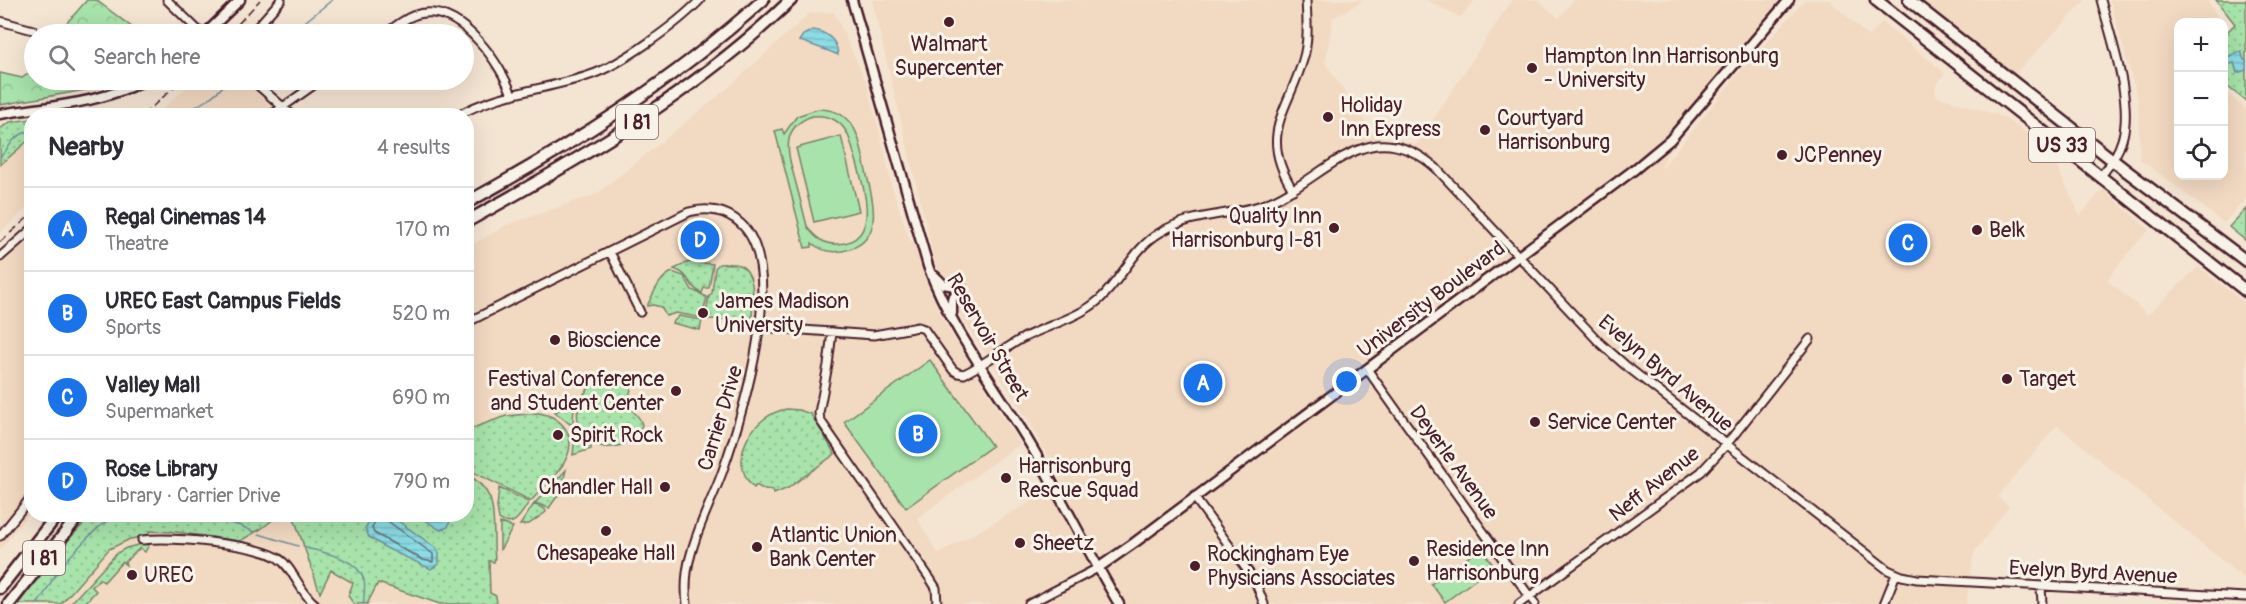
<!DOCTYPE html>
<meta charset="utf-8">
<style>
:root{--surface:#fff;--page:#f2f2f3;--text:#2b2b33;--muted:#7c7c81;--line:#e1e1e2;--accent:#1a73e8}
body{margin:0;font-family:Pangolin,sans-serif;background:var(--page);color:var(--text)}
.controls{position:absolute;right:18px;top:18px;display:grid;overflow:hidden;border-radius:12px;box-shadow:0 6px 24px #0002}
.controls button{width:54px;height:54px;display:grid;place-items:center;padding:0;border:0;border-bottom:2px solid var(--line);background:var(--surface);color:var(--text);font:30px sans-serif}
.you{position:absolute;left:1347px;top:382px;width:21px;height:21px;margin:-15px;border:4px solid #fff;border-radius:50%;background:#1a73e8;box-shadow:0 0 0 9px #1a73e833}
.badge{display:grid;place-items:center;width:39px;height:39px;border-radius:50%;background:var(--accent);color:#fff;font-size:20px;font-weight:700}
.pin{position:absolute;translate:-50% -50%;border:3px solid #fff;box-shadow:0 2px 6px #0006}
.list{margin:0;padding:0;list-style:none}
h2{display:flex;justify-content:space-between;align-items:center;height:78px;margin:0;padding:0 24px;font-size:26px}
h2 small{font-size:20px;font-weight:400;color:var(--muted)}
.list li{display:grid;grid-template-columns:39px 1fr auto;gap:18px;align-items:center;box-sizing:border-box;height:84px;padding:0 24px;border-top:2px solid var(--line)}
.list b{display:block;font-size:22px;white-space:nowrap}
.list p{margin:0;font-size:20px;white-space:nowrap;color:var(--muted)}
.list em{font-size:20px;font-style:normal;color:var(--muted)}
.icon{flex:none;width:33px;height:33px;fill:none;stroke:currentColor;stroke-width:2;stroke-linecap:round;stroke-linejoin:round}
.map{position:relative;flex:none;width:2246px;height:604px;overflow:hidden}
.search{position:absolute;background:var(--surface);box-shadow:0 6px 24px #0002;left:24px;top:24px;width:450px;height:66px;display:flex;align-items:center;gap:15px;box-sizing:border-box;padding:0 21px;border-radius:33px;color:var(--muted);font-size:22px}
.panel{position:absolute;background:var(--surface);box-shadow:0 6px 24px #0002;left:24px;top:108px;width:450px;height:414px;border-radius:24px}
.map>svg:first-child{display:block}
</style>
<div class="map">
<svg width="2246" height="604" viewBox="0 0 2246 604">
<defs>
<pattern id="grass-dots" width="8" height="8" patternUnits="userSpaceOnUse" patternTransform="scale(1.5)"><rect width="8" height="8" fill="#a7e3aa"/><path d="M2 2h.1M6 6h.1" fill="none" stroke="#91c292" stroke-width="1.8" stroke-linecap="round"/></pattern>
<pattern id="forest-crowns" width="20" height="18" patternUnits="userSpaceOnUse" patternTransform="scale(1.5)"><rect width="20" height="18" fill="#a7e3aa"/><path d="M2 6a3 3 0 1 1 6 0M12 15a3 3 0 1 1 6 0" fill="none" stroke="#91c292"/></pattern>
<pattern id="water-rules" width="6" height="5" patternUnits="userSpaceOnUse" patternTransform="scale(1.5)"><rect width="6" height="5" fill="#8bdce5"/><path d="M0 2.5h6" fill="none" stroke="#79bcc5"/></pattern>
</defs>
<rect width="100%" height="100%" fill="#f4e4d2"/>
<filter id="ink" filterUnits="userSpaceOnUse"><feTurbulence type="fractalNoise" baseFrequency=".0167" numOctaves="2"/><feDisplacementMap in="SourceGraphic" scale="12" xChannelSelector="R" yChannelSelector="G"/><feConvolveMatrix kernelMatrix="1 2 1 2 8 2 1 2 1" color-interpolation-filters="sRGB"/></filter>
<g filter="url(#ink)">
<!-- built -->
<path fill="#f2d9c2" d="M872,0H1364L1333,18L1325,63L1375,136L1417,144L1512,0H1537L1559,18L1574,0H1782L1682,118L1661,169L1743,68L1805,0H1829L1869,37L1882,22L1945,73L1935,87L1936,96L2000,116L2047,146L2080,216L2103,189L2149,230L2127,254L2107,280L2148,315L2198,267L2246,304V580L2057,425L1997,497L2009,506L1974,552L1966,604H1122L1032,426L951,301L935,262Z
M1426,0H1475L1460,17Z
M1913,0H2086L2013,76Z
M2110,0H2207L2221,22H2178V176H2224V92L2246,109V198L2224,223L2140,159L2138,99Z
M834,12L866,82L885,153L890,181L910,241H913L931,295L949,330L1020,444L917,518L938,554L1054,489L1094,567L1021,604H39L112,515L466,514L467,248L507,225L597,194L727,89L810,13Z
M195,80H242L282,115L154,116Z
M31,119V204L0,233V123Z
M31,225V511L0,550V252Z
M1096,571L1113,604H1038Z"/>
<!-- grass -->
<path fill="url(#grass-dots)" stroke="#78816a" stroke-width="1.5" d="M2216,0H2246V101L2224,84V35L2235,24Z
M31,119V138L0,165V129L10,122Z
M2246,209V241L2229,227Z
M689,262L713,264L709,288H704L702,293C688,288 691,274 674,269Z
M719,264C726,264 733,263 739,265C758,272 752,305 752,320L705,319L709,296L712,293L715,268Z
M672,272L684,276L692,290L707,297L702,318L676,313L666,316L661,307L653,305L647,306C654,293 658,279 672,272Z
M679,316L702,320L700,330L672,323Z
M613,380L629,385L631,388C624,416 638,408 642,425C637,436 630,443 618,446C570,458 560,382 613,380Z
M570,404L574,406L573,422L570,424L555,412Z
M787,409L799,410L811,414L835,454L788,488L774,494L773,490L763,489L756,485L754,488C725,460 753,414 787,409Z
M539,413C563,417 578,437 565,461C558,475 542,488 531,501L467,469V430L506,416Z
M575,435L579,436L591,447V449L573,455Z
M566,470L561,491L549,508L535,503Z
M467,474C496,492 493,508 494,539C494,546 494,552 495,557L494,562L489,561L490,593L496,596L497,604H440L378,583L367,604H354L348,596L353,583L331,570L320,593L293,515L466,514Z
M499,488L529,502C521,514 514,530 499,519L497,507Z
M534,504L545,509L546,512L529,524L520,525Z
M92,515H279L261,529L240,541L176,532L149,531V536L130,539L109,549L61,604H18L70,538Z
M500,523L513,527L500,550Z
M149,542L150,543L145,552L140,548L125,562L126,565L122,562L104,582L99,579L92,587L96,591L84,604H70L117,553L126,548Z"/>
<!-- forest -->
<path fill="url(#forest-crowns)" stroke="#78816a" stroke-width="1.5" d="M87,0H96L141,34H50L65,25Z
M34,70V80H121L108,86L0,105V73L22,78Z"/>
<!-- pitch -->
<path fill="#a7e3aa" stroke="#78816a" stroke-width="1.5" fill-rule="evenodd" d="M818,109C831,109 843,113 851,124C860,135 862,153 865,167C872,198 888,243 842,251C831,253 820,250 812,243V247L805,248L775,131L782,129L784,134L797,116ZM812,116C830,114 844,122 850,140C857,167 889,241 838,244C824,245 814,237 807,226C803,210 799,195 795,180C788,154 779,128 812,116Z
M841,136L859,211L814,222L796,148Z
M930,360L992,446L906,508L844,422Z
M1481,548L1496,569L1489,574L1487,571L1445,602L1431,584Z"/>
<!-- water -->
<path fill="url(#water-rules)" stroke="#71909b" stroke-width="1.5" d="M813,30C827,32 837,40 838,55C835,53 801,41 799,41L803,35Z
M2241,51L2244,60H2246V70L2237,73L2234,63L2226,65L2224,58Z
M375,514L390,515L437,549L439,553V564L431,569L386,548L369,537L365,528Z
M418,515H452L448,527L440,530Z"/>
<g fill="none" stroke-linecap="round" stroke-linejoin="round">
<!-- shore -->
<path stroke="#646b75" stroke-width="1.5" d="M378,514L372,528L374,533L423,560L433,562V554L389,522L387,514"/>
<!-- stream -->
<path stroke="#71909b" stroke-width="1.5" d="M290,34L332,0
M177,116C194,109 218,95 228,80
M0,157C15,143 8,138 32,130
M196,514L241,526L254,532
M259,534L298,546
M303,547C323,553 357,557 364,580C366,586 363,597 364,604
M37,604C46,594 50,582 58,571C70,555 99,524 117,514"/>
<defs>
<path id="minor" d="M167,0L202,34
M2101,0C2111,39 2134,102 2122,140C2118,154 2110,165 2101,176
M0,21L33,30
M251,34L281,0
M384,34C397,26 409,14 425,13C463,9 501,64 512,95
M252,80L293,116
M270,116L321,80
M457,116C498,92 546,90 590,75C621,65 677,24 700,0
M1293,190C1258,134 1287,113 1303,60C1309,41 1307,20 1306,0
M610,252L640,312
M0,257L32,229
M466,323L689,212C707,207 726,210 740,223C790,267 741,419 722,473C712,500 698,526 691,554C686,570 685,587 687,604
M760,327L874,335L918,327L924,329L953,370L958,373L964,374C985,364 1003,349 1023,338C1048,325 1079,318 1100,299C1123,278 1133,248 1161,232C1192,213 1229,216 1262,205C1324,183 1366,107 1436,168L1600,343L1625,365L1888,570L1902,576L1917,579L2246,597
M832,332L828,365L819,413L820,420L931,580L936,588L937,604
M1367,369L1535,604
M1194,497L1255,581L1264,604
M0,536L32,496
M142,540C170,537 254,543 278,558C294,568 299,592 315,604
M2041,586L2042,604
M1029,604L1098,568
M1519,604L1701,472L1726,445L1810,339
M1884,604L1896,574"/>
<path id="major" d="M852,0L928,266C951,330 995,385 1030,444C1061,496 1088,552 1119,604
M205,34L240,0
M0,114C49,106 100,104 145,80
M935,276L943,284L961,287
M952,313V299L961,287
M1098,568L1134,543L1635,169L1670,140L1789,0"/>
<path id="highway" d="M1876,0L2246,291
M1909,0L2124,169L2246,261
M466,203C572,145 673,81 763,0
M466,222C582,158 696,92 791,0
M0,588L58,514
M9,604L80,514"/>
</defs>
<!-- minor casing -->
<use href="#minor" stroke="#4a1f2b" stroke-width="11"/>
<!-- major casing -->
<use href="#major" stroke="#4a1f2b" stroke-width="13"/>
<!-- highway casing -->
<use href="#highway" stroke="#4a1f2b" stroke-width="15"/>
<!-- minor -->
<use href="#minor" stroke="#f7f3e8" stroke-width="7"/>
<!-- major -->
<use href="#major" stroke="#f7f3e8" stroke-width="8"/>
<!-- highway -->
<use href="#highway" stroke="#f7f3e8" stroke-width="10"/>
<!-- rail -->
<path stroke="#4a1f2b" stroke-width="1.5" stroke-dasharray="9 4.5" stroke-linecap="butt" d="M229,34L260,0
M142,116L182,80
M0,242L32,214"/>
</g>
</g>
<!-- markers -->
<g fill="#4a1f2b" stroke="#f7f3e8" stroke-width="2">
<circle cx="949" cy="22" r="6"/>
<circle cx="1532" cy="68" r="6"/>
<circle cx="1328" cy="117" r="6"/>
<circle cx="1485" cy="130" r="6"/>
<circle cx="1782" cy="155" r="6"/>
<circle cx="1334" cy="228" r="6"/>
<circle cx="1977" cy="230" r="6"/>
<circle cx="703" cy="313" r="6"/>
<circle cx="555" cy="340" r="6"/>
<circle cx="2007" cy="379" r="6"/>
<circle cx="676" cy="391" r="6"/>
<circle cx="1535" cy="422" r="6"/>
<circle cx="558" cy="435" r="6"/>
<circle cx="1006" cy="478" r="6"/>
<circle cx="665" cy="487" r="6"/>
<circle cx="606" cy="531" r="6"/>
<circle cx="1020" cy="543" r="6"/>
<circle cx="757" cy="547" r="6"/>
<circle cx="1414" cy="561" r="6"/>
<circle cx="1195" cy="566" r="6"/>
<circle cx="132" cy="575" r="6"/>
</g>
<g text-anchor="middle" stroke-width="6" stroke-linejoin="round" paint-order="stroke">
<!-- shield labels -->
<g fill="#f7f3e8" stroke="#7e5f64" stroke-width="1.5">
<rect x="616" y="105" width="42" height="34" rx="4.5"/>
<rect x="2029" y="128" width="66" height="34" rx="4.5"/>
<rect x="23" y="541" width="42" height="34" rx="4.5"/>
</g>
<g font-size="20" font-weight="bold" fill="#4a1f2b">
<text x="637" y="129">I 81</text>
<text x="2062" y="152">US 33</text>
<text x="44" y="565">I 81</text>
</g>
<!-- poi labels -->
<g font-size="21" fill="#4a1f2b" stroke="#f7f3e8" text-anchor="start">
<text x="949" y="51" text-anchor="middle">Walmart<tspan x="949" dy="24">Supercenter</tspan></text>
<text x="1544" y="63">Hampton Inn Harrisonburg<tspan x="1544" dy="24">- University</tspan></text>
<text x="1340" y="112">Holiday<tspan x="1340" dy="24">Inn Express</tspan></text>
<text x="1497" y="125">Courtyard<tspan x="1497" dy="24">Harrisonburg</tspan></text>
<text x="1794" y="162">JCPenney</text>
<text x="1322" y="223" text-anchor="end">Quality Inn<tspan x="1322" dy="24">Harrisonburg I-81</tspan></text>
<text x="1989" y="237">Belk</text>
<text x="715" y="308">James Madison<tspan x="715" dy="24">University</tspan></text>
<text x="567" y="347">Bioscience</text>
<text x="664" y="386" text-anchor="end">Festival Conference<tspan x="664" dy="24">and Student Center</tspan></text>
<text x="2019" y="386">Target</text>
<text x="1547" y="429">Service Center</text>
<text x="570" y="442">Spirit Rock</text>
<text x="1018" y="473">Harrisonburg<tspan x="1018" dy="24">Rescue Squad</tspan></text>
<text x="653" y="494" text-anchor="end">Chandler Hall</text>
<text x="769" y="542">Atlantic Union<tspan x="769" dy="24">Bank Center</tspan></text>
<text x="1032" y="550">Sheetz</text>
<text x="1426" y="556">Residence Inn<tspan x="1426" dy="24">Harrisonburg</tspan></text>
<text x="606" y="560" text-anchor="middle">Chesapeake Hall</text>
<text x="1207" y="561">Rockingham Eye<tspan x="1207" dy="24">Physicians Associates</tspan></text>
<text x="144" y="582">UREC</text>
</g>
<!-- street labels -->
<g font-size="21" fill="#4a1f2b" stroke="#f7f3e8">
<text transform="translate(1431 299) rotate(-37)" y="7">University Boulevard</text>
<text transform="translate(988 337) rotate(60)" y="7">Reservoir Street</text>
<text transform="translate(1666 373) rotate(40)" y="7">Evelyn Byrd Avenue</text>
<text transform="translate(720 418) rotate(-73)" y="7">Carrier Drive</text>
<text transform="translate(1454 462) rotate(54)" y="7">Deyerle Avenue</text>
<text transform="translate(1654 484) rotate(-38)" y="7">Neff Avenue</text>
<text transform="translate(2093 572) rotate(3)" y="7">Evelyn Byrd Avenue</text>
</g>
</g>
</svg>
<div class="controls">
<button>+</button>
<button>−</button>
<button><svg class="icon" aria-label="locate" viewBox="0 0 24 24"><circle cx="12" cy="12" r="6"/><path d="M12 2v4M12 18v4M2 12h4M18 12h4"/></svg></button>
</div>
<div class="you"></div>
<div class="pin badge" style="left:1203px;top:383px">A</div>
<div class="pin badge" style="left:918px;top:434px">B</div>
<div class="pin badge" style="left:1908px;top:243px">C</div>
<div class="pin badge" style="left:700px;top:240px">D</div>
<div class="search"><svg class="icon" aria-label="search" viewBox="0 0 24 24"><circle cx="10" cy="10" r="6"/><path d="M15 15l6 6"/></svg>Search here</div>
<section class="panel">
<h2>Nearby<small>4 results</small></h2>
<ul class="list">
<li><span class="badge">A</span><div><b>Regal Cinemas 14</b><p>Theatre</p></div><em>170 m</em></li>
<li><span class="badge">B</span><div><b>UREC East Campus Fields</b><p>Sports</p></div><em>520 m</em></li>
<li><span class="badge">C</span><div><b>Valley Mall</b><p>Supermarket</p></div><em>690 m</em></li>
<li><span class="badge">D</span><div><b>Rose Library</b><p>Library · Carrier Drive</p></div><em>790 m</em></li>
</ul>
</section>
</div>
